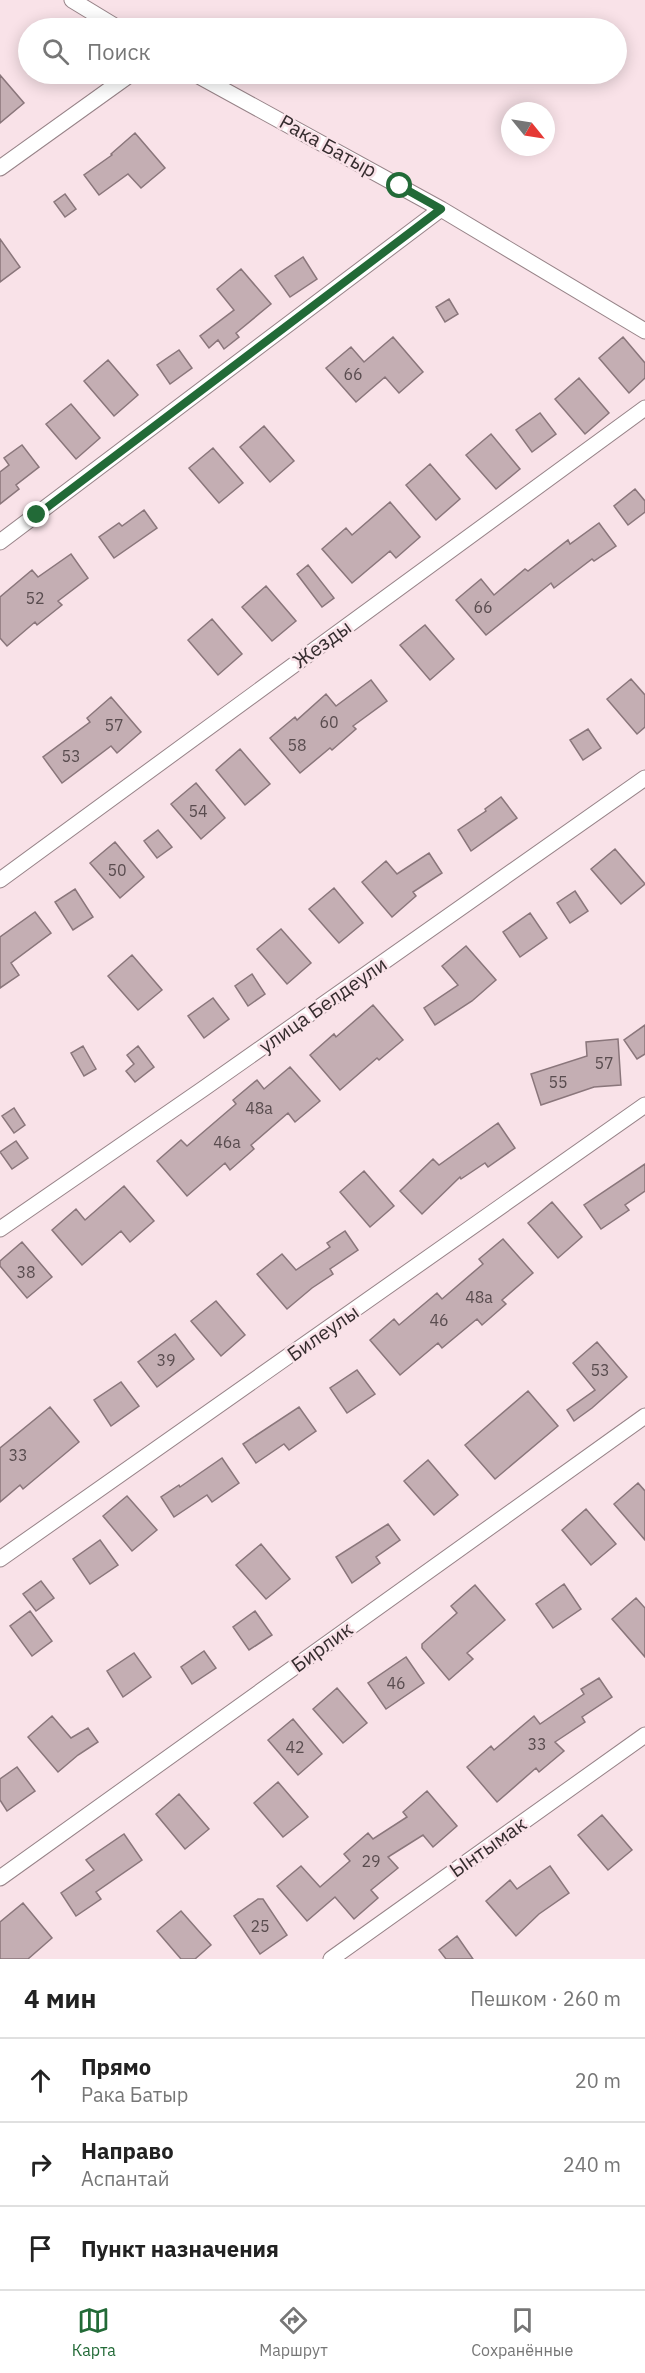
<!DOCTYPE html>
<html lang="ru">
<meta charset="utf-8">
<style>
:root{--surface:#fff;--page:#f2f2f2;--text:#222;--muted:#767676;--line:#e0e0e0;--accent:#226a37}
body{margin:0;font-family:"IBM Plex Sans",sans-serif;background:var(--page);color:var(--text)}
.compass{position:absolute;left:501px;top:102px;width:54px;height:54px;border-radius:50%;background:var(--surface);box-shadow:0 3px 15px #0003;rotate:120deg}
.stop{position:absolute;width:18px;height:18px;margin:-14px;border:4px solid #226a37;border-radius:50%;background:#fff}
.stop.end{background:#226a37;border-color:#fff;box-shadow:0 2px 6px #0008}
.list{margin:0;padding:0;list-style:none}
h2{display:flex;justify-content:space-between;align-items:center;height:78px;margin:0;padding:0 24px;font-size:26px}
h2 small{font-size:20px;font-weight:400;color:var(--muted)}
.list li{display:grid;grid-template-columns:39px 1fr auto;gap:18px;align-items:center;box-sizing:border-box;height:84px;padding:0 24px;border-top:2px solid var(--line)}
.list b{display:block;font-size:22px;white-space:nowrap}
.list p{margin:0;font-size:20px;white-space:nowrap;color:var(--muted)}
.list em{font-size:20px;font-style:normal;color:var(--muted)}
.icon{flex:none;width:33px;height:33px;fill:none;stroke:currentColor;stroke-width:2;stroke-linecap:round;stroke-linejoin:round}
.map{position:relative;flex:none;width:645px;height:1959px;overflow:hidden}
.search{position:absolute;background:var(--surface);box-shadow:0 3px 15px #0003;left:18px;right:18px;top:18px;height:66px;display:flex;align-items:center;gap:15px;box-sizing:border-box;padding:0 21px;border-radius:33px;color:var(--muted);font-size:22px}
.sheet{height:330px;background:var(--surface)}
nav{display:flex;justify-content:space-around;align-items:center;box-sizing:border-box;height:84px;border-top:2px solid var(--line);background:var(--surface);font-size:16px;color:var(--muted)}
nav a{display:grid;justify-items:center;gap:3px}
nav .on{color:var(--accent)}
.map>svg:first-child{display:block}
</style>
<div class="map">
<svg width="645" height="1959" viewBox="0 0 645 1959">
<rect width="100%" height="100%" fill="#f9e2e8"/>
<!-- building -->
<path fill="#c4aeb3" stroke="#8a767b" stroke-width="1.5" d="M0,75L24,103L0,123Z
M135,133L165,168L141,188L128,174L99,195L84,175L112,155L111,154Z
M65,194L76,209L65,217L54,202Z
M0,239L20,267L0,282Z
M303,257L317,279L290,297L275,276Z
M241,269L271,304L236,333L239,337L224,349L218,340L209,348L200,336L234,310L217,289Z
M449,299L458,314L445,322L436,307Z
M393,337L423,372L399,393L385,377L356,402L326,368L351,347L364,362Z
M623,337L645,363V378L629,393L599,358Z
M179,350L192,368L170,384L157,365Z
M108,360L138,395L114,416L84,381Z
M579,378L609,413L585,434L555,399Z
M71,404L100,438L76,459L46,424Z
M540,413L556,434L532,452L516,430Z
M264,426L294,461L270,482L240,447Z
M491,434L520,469L496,489L466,455Z
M22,445L39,467L16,485L19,489L0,504V472L9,465L4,458Z
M213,448L243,483L219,503L189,468Z
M430,464L460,499L436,520L406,485Z
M635,489L645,501V512L628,525L614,506Z
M390,502L420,537L396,558L390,551L352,583L322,549L346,528L352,535Z
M144,510L157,528L114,558L99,537L119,523L122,526Z
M599,523L616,546L594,561L592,559L554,588L551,583L486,635L456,600L481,579L494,595L525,569L528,571L568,540L570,544Z
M71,554L88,578L58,601L62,605L37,625L35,622L7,646L0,638V597L32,570L38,577Z
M308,565L334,598L322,607L297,574Z
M266,586L296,621L272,641L242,607Z
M212,619L242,654L218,675L188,640Z
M425,625L454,659L430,680L400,645Z
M631,679L645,695V727L637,734L607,699Z
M371,680L387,701L353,726L356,729L332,750L330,748L300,773L270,738L295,717L297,720L326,694L336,706Z
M111,697L141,732L117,753L111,746L62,783L43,757L90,722L87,718Z
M588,729L601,748L583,760L570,740Z
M240,749L270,784L245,805L216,770Z
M196,783L225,818L201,839L171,804Z
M501,797L517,818L471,851L458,830L486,811L485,809Z
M158,830L172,847L157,858L144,841Z
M115,842L144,877L120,898L90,863Z
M615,849L645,884L621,904L591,869Z
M429,853L442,873L413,892L416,896L392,917L362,882L386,861L397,874Z
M334,888L363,923L339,943L309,909Z
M75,889L93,917L73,930L55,902Z
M575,891L588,911L570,923L557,903Z
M35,912L51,933L11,963L19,975L0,988V937Z
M530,913L547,938L520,957L503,932Z
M281,929L311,963L287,984L257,949Z
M466,946L496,980L472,1001L435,1025L424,1008L458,985L442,966Z
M132,955L162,990L138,1010L108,976Z
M252,974L265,994L248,1006L235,986Z
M213,998L229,1019L204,1038L188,1016Z
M373,1005L403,1040L379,1060L377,1058L340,1090L310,1055L334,1034L336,1037Z
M645,1025V1054L637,1059L624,1040Z
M618,1039L621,1085L594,1087L541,1105L531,1074L587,1056L586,1042Z
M83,1046L96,1069L84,1076L71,1053Z
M138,1046L154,1067L135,1082L126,1071L134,1064L127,1055Z
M290,1067L320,1101L295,1122L288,1113L251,1145L254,1149L230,1170L225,1163L187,1196L157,1161L181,1140L187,1146L236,1104L233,1100L257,1080L264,1089Z
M14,1108L25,1125L14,1133L2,1116Z
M498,1123L515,1148L488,1167L485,1163L461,1179L460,1177L422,1214L400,1191L433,1159L439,1165Z
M16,1141L28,1158L12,1169L0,1152Z
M645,1164V1191L625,1205L629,1210L601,1229L584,1205Z
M364,1171L394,1206L370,1227L340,1192Z
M124,1186L154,1221L130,1242L121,1231L82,1265L52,1230L76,1209L85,1220Z
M552,1202L582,1237L558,1258L528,1223Z
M345,1231L358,1250L330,1269L333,1274L312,1288L287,1309L257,1274L282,1254L296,1270L330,1247L327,1243Z
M503,1239L533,1273L502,1300L506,1304L482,1325L477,1319L442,1348L438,1343L400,1375L370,1340L394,1319L399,1325L437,1293L442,1299L483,1264L479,1259Z
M22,1242L52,1277L27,1298L0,1266V1261Z
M216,1301L245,1335L221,1356L191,1321Z
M175,1334L194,1359L157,1387L138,1362Z
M597,1342L627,1377L592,1408L574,1421L567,1410L595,1390L573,1363Z
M357,1370L375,1394L347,1413L330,1388Z
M121,1382L139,1406L111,1426L94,1400Z
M528,1391L558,1426L495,1479L465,1445Z
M50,1407L79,1442L23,1489L20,1485L0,1502V1448Z
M299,1407L316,1431L289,1450L284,1444L256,1463L243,1444Z
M222,1458L239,1483L212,1502L207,1495L174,1517L161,1497L179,1485L180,1487Z
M428,1460L458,1495L434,1515L404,1481Z
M638,1483L645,1491V1540L614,1504Z
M127,1496L157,1530L132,1551L103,1516Z
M586,1509L616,1544L591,1565L562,1530Z
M388,1524L400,1540L376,1557L380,1563L352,1583L336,1557Z
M100,1540L118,1565L90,1584L73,1559Z
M261,1544L290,1579L266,1599L236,1565Z
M41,1581L54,1598L36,1611L23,1594Z
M564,1584L581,1609L553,1628L536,1604Z
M475,1585L505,1620L467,1653L473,1659L449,1680L422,1648V1644L457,1613L451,1606Z
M636,1598L645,1608V1657L612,1619Z
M30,1611L52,1641L32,1656L10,1626Z
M255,1611L272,1635L249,1650L233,1627Z
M204,1651L216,1668L192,1684L181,1667Z
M134,1653L151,1677L123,1697L107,1671Z
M406,1657L424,1683L386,1709L368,1683Z
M599,1678L612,1697L582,1717L585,1722L555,1742L564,1751L539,1772L536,1768L497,1802L467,1767L491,1746L494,1750L534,1716L540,1724L584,1694L581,1689Z
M337,1688L367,1723L343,1743L313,1709Z
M52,1716L71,1738L88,1728L98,1742L78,1755L58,1772L28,1737Z
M293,1719L322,1754L298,1775L268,1740Z
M17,1767L35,1791L7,1811L0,1800V1779Z
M278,1782L308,1817L283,1837L254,1803Z
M427,1791L457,1826L433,1847L423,1835L388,1857L398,1868L371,1890L378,1898L354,1919L335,1897L307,1921L277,1886L301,1866L320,1887L350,1861L344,1854L368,1833L373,1839L407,1817L403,1812Z
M179,1794L209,1829L185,1849L156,1814Z
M602,1815L632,1850L608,1870L578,1835Z
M124,1834L142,1860L96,1892L101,1899L76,1916L61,1893L94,1870L86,1860Z
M550,1866L569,1893L539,1914L516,1936L486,1901L510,1880L517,1889Z
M258,1899H263L287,1935L260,1954L234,1916Z
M23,1903L52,1938L28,1959H0V1922Z
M181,1911L211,1945L195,1959H181L157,1931Z
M457,1936L473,1959H446L439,1950Z"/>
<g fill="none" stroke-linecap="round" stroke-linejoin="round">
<defs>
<path id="minor" d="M72,0L118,28
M195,74L441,209L645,331
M0,168L131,74
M0,542L441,209
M0,880L645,408
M0,1229L203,1089L645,778
M0,1559L645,1105
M0,1878L645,1416
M331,1959L645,1735"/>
</defs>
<!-- minor casing -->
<use href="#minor" stroke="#978388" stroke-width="17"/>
<!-- minor -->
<use href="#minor" stroke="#fff" stroke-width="15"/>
</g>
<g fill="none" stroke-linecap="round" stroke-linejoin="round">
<!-- route -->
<path stroke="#226a37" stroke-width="8" d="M37,515L441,209L400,186"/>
</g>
<g text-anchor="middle" stroke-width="5" stroke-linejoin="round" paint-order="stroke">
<!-- number labels -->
<g font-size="16" fill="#594c4f">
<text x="353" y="380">66</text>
<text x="35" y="604">52</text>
<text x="483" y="613">66</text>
<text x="329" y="728">60</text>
<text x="114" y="731">57</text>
<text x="297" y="751">58</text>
<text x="71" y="762">53</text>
<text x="198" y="817">54</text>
<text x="117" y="876">50</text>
<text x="604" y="1069">57</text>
<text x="558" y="1088">55</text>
<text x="259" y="1114">48а</text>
<text x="227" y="1148">46а</text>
<text x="26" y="1278">38</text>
<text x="479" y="1303">48а</text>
<text x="439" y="1326">46</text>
<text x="166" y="1366">39</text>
<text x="600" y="1376">53</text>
<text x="18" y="1461">33</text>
<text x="396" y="1689">46</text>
<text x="537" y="1750">33</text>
<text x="295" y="1753">42</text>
<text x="371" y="1867">29</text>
<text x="260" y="1932">25</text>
</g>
<!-- street labels -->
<g font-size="20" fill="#352c2e" stroke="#f9e2e8">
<text transform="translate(328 146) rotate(29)" y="7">Рака Батыр</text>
<text transform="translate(322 644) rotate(-36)" y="7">Жезды</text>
<text transform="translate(323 1005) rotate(-35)" y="7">улица Белдеули</text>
<text transform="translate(323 1333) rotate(-35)" y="7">Билеулы</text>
<text transform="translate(322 1647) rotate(-36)" y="7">Бирлик</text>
<text transform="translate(488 1847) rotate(-35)" y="7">Ынтымак</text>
</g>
</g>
</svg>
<svg class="compass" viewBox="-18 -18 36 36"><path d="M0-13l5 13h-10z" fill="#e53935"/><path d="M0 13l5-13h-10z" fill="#767676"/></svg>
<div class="stop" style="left:400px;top:186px"></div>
<div class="stop end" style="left:37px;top:515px"></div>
<div class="search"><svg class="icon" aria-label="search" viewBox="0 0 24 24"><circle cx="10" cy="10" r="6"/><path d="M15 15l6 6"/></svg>Поиск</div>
</div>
<section class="sheet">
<h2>4 мин<small>Пешком · 260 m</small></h2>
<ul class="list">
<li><svg class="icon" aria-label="ahead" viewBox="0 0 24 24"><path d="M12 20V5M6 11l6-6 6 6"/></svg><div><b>Прямо</b><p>Рака Батыр</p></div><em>20 m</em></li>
<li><svg class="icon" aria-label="right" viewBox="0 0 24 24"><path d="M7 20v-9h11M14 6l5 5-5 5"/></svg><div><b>Направо</b><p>Аспантай</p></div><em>240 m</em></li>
<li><svg class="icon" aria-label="arrive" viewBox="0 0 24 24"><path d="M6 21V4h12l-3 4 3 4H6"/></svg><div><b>Пункт назначения</b></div></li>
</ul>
</section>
<nav>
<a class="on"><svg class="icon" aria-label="map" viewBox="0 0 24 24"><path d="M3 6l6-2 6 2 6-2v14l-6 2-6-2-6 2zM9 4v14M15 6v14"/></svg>Карта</a>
<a><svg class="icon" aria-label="directions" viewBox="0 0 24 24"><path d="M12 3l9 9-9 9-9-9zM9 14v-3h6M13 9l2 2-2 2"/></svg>Маршрут</a>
<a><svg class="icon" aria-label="saved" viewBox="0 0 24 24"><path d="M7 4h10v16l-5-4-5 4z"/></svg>Сохранённые</a>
</nav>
